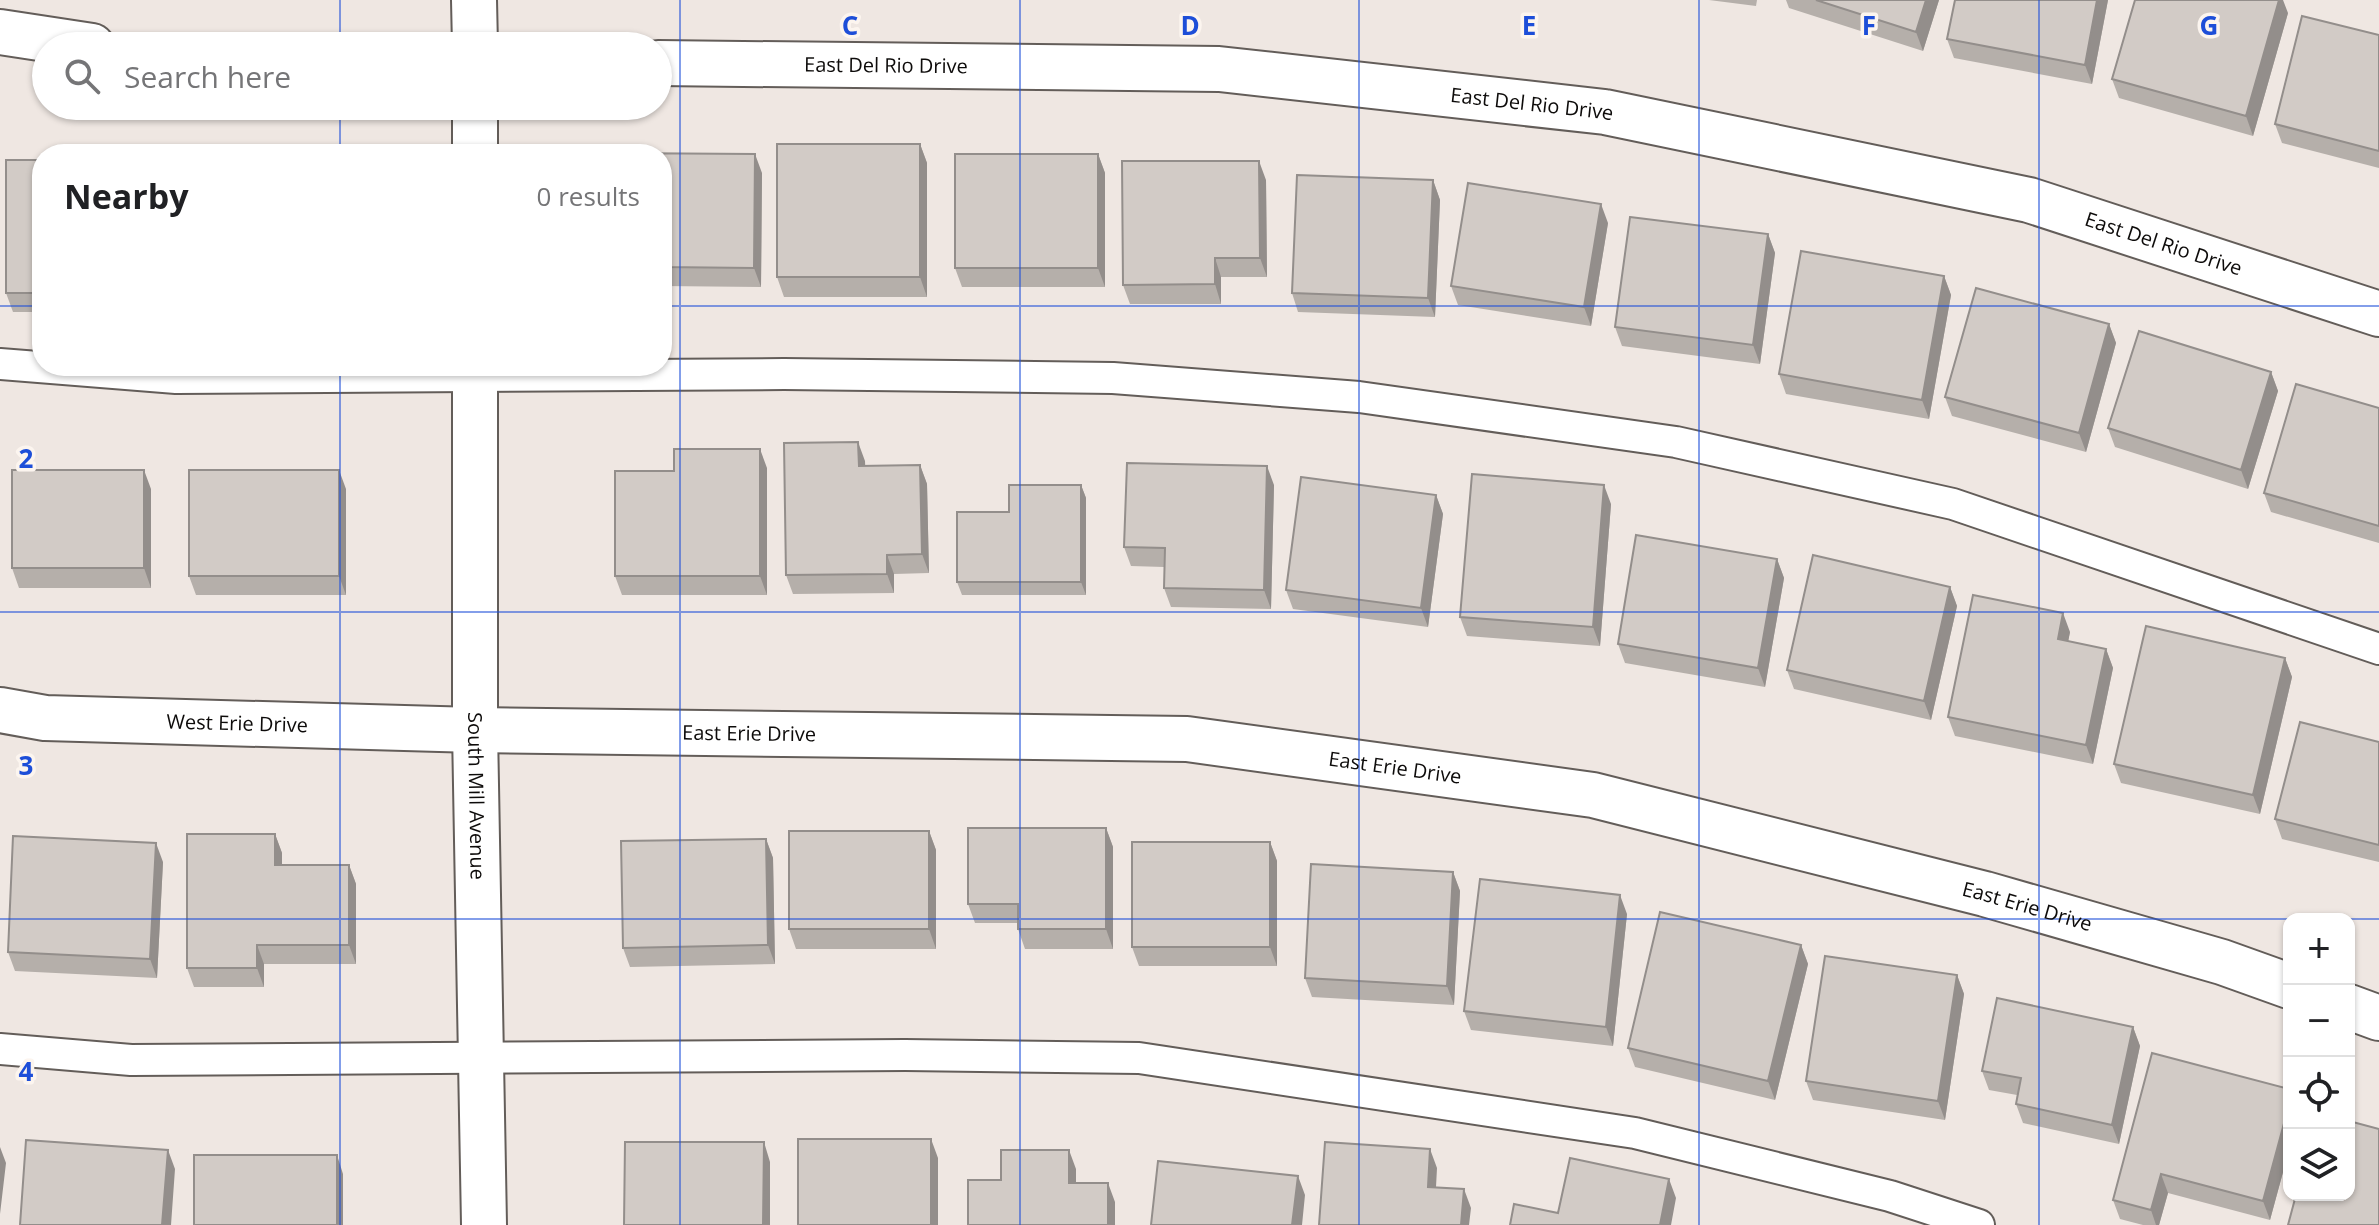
<!DOCTYPE html>
<meta charset="utf-8">
<style>
:root{--surface:#fff;--page:#f6f6f6;--text:#202124;--muted:#757577;--line:#e0e0e0}
body{margin:0;font-family:"Open Sans",sans-serif;background:var(--page);color:var(--text)}
.controls{position:absolute;right:24px;bottom:24px;display:grid;overflow:hidden;border-radius:16px;box-shadow:0 2px 6px #0004}
.controls button{width:72px;height:72px;display:grid;place-items:center;padding:0;border:0;border-bottom:2px solid var(--line);background:var(--surface);color:var(--text);font:40px sans-serif}
.list{margin:0;padding:0;list-style:none}
h2{display:flex;justify-content:space-between;align-items:center;height:104px;margin:0;padding:0 32px;font-size:34px}
h2 small{font-size:26px;font-weight:400;color:var(--muted)}
.icon{flex:none;width:44px;height:44px;fill:none;stroke:currentColor;stroke-width:2;stroke-linecap:round;stroke-linejoin:round}
.map{position:relative;flex:none;width:2379px;height:1225px;overflow:hidden}
.search{position:absolute;background:var(--surface);box-shadow:0 2px 6px #0004;left:32px;top:32px;width:640px;height:88px;display:flex;align-items:center;gap:20px;box-sizing:border-box;padding:0 28px;border-radius:44px;color:var(--muted);font-size:30px}
.panel{position:absolute;background:var(--surface);box-shadow:0 2px 6px #0004;left:32px;top:144px;width:640px;height:232px;border-radius:32px}
.map>svg:first-child{display:block}
</style>
<div class="map">
<svg width="2379" height="1225" viewBox="0 0 2379 1225">
<rect width="100%" height="100%" fill="#efe7e2"/>
<g fill="none" stroke-linecap="round" stroke-linejoin="round">
<defs>
<path id="service" d="M0,364L176,378L784,374L1113,378L1359,397L1676,442L1953,504L2379,649
M0,1049L131,1060L905,1055L1139,1058L1635,1133L1890,1196L1979,1225"/>
<g id="minor">
<path d="M0,32L92,46"/>
<path id="s1" d="M658,63L1219,69L1605,112L2029,200L2379,314"/>
<path id="s2" d="M0,710L45,718L475,730L1187,739L1593,795L1985,894L2222,962L2289,986"/>
<path d="M2349,1007L2379,1018"/>
</g>
<g id="secondary">
<path d="M474,0L475,46"/>
<path d="M475,106V154"/>
<path id="s3" d="M475,366V730L484,1225"/>
</g>
</defs>
<!-- service casing -->
<use href="#service" stroke="#635d59" stroke-width="34"/>
<!-- minor casing -->
<use href="#minor" stroke="#635d59" stroke-width="48"/>
<!-- secondary casing -->
<use href="#secondary" stroke="#635d59" stroke-width="48"/>
<!-- service -->
<use href="#service" stroke="#fff" stroke-width="30"/>
<!-- minor -->
<use href="#minor" stroke="#fff" stroke-width="44"/>
<!-- secondary -->
<use href="#secondary" stroke="#fff" stroke-width="44"/>
</g>
<!-- wall -->
<path fill="#b5afaa" d="M1709,0H1757L1756,6Z
M1786,0H1939L1923,51L1789,8Z
M2108,0L2092,84L1954,58L1947,39Z
M2288,13L2253,136L2119,98L2112,79Z
M2379,35V168L2282,143L2275,124Z
M920,144L927,163V297H784L777,277Z
M662,154L762,173L761,287L662,286Z
M1098,154L1105,173V287H962L955,268Z
M42,160V312H13L6,293Z
M1266,180L1267,277H1221V304H1130L1123,285Z
M1433,180L1440,200L1435,317L1298,312L1292,293Z
M1608,223L1591,326L1458,305L1451,286Z
M1768,234L1775,253L1760,364L1622,346L1615,327Z
M1944,276L1951,295L1929,419L1786,394L1779,374Z
M2109,324L2116,343L2086,452L1952,416L1945,397Z
M2271,372L2278,391L2248,489L2115,447L2108,428Z
M2379,408V543L2271,512L2264,493Z
M865,461V466L920,465L927,484L929,573L894,574V593L793,594L786,575Z
M767,468V595H622L615,576L674,471Z
M1081,485L1086,498V595H962L957,582L1009,512Z
M1274,485L1271,609L1171,607L1164,588V567L1131,566L1124,547Z
M151,489V588H19L12,568Z
M346,489V595H196L189,576Z
M1436,495L1443,514L1428,627L1293,609L1286,590Z
M1611,504L1600,646L1467,636L1460,617Z
M1777,559L1784,578L1765,687L1625,663L1618,644Z
M1950,587L1957,606L1931,720L1794,689L1787,670Z
M2070,632L2068,641L2106,649L2113,668L2093,764L1955,736L1948,717Z
M2285,658L2292,677L2260,814L2121,783L2114,764Z
M2379,742V862L2282,839L2275,819Z
M1106,828L1113,847V949H1025L1018,929V923H975L968,904Z
M929,831L936,850V949H796L789,929Z
M275,834L282,853V865H349L356,884V964H264V987H194L187,968Z
M766,839L773,858L775,964L630,967L623,948Z
M1270,842L1277,861V966H1139L1132,947Z
M163,862L157,978L15,971L8,952Z
M1453,872L1460,891L1454,1005L1312,997L1305,978Z
M1627,914L1613,1046L1471,1030L1464,1011Z
M1801,945L1808,964L1775,1100L1635,1067L1628,1048Z
M1957,975L1964,994L1945,1120L1813,1100L1806,1081Z
M2133,1027L2140,1046L2119,1144L2023,1123L2016,1104L2017,1095L1989,1090L1982,1071Z
M2289,1089V1150L2270,1220L2168,1193L2159,1225H2143L2120,1219L2113,1200Z"/>
<!-- shaded-wall -->
<path fill="#938e8b" d="M1926,0H1939L1923,51L1916,32Z
M2097,0H2108L2092,84L2085,65Z
M2279,0H2283L2288,13L2253,136L2246,116Z
M920,144L927,163V297L920,277Z
M755,154L762,173L761,287L754,268Z
M1098,154L1105,173V287L1098,268Z
M1259,161L1266,180L1267,277L1260,258Z
M1433,180L1440,200L1435,317L1428,298Z
M1601,204L1608,223L1591,326L1584,307Z
M1768,234L1775,253L1760,364L1753,345Z
M1215,258L1221,277V304L1215,284Z
M1944,276L1951,295L1929,419L1922,400Z
M2109,324L2116,343L2086,452L2079,433Z
M2271,372L2278,391L2248,489L2241,470Z
M858,442L865,461L866,485L859,466Z
M760,449L767,468V595L760,576Z
M920,465L927,484L929,573L922,554Z
M1267,466L1274,485L1271,609L1264,590Z
M144,470L151,489V588L144,568Z
M339,470L346,489V595L339,576Z
M1081,485L1086,498V595L1081,582Z
M1604,485L1611,504L1600,646L1593,627Z
M1436,495L1443,514L1428,627L1421,608Z
M887,555L894,574V593L887,574Z
M1777,559L1784,578L1765,687L1758,668Z
M1950,587L1957,606L1931,720L1924,701Z
M2063,613L2070,632L2065,658L2058,639Z
M2106,649L2113,668L2093,764L2086,745Z
M2285,658L2292,677L2260,814L2253,795Z
M1106,828L1113,847V949L1106,929Z
M929,831L936,850V949L929,929Z
M275,834L282,853V884L275,865Z
M766,839L773,858L775,964L768,945Z
M1270,842L1277,861V966L1270,947Z
M156,843L163,862L157,978L150,959Z
M349,865L356,884V964L349,945Z
M1453,872L1460,891L1454,1005L1447,986Z
M1620,895L1627,914L1613,1046L1606,1027Z
M257,945L264,964V987L257,968Z
M1801,945L1808,964L1775,1100L1768,1081Z
M1957,975L1964,994L1945,1120L1938,1101Z
M2133,1027L2140,1046L2119,1144L2112,1125Z
M2289,1105V1150L2270,1220L2263,1201Z
M931,1139L938,1158V1225H931Z
M764,1142L770,1162V1225H763Z
M0,1147L6,1163L0,1214Z
M1430,1149L1437,1168L1435,1206L1428,1187Z
M168,1150L175,1169L171,1225H162Z
M1069,1150L1076,1169V1202L1069,1183Z
M337,1155L343,1174V1225H337Z
M2161,1174L2168,1193L2159,1225H2156L2151,1210Z
M1298,1176L1305,1195L1302,1225H1292Z
M1669,1179L1676,1198L1671,1225H1660Z
M1108,1183L1115,1202V1225H1108Z
M1464,1189L1471,1208L1469,1225H1461Z"/>
<!-- building -->
<path fill="#d2cbc6" stroke="#938e8b" stroke-width="2" d="M1816,0H1926L1916,32Z
M1955,0H2097L2085,65L1947,39Z
M2135,0H2279L2246,116L2112,79Z
M2302,16L2379,35V151L2275,124Z
M777,144H920V277H777Z
M612,153L755,154L754,268L662,267V154H612Z
M955,154H1098V268H955Z
M6,160H42V293H6Z
M1122,161H1259L1260,258H1215V284L1123,285Z
M1297,175L1433,180L1428,298L1292,293Z
M1468,183L1601,204L1584,307L1451,286Z
M1630,217L1768,234L1753,345L1615,327Z
M1801,251L1944,276L1922,400L1779,374Z
M1976,288L2109,324L2079,433L1945,397Z
M2139,331L2271,372L2241,470L2108,428Z
M2296,384L2379,408V526L2264,493Z
M858,442L859,466L920,465L922,554L887,555V574L786,575L784,443Z
M674,449H760V576H615V471H674Z
M1127,463L1267,466L1264,590L1164,588L1165,548L1124,547Z
M12,470H144V568H12Z
M189,470H339V576H189Z
M1472,474L1604,485L1593,627L1460,617Z
M1301,477L1436,495L1421,608L1286,590Z
M1009,485H1081V582H957V512H1009Z
M1636,535L1777,559L1758,668L1618,644Z
M1813,555L1950,587L1924,701L1787,670Z
M1973,595L2063,613L2058,639L2106,649L2086,745L1948,717Z
M2146,626L2285,658L2253,795L2114,764Z
M2300,722L2379,742V845L2275,819Z
M968,828H1106V929H1018V904H968Z
M789,831H929V929H789Z
M187,834H275V865H349V945H257V968H187Z
M13,836L156,843L150,959L8,952Z
M766,839L768,945L623,948L621,841Z
M1132,842H1270V947H1132Z
M1311,864L1453,872L1447,986L1305,978Z
M1480,879L1620,895L1606,1027L1464,1011Z
M1660,912L1801,945L1768,1081L1628,1048Z
M1825,956L1957,975L1938,1101L1806,1081Z
M1997,998L2133,1027L2112,1125L2016,1104L2021,1078L1982,1071Z
M2152,1053L2289,1089V1105L2263,1201L2161,1174L2151,1210L2113,1200Z
M2349,1121L2379,1129V1225H2288L2296,1195H2349Z
M798,1139H931V1225H798Z
M26,1140L168,1150L162,1225H20Z
M625,1142H764L763,1225H624Z
M1325,1142L1430,1149L1428,1187L1464,1189L1461,1225H1319Z
M1001,1150H1069V1183H1108V1225H968V1180H1001Z
M194,1155H337V1225H194Z
M1570,1158L1669,1179L1660,1225H1510L1514,1204L1558,1213Z
M1158,1161L1298,1176L1292,1225H1151Z"/>
<!-- grid -->
<path fill="none" stroke="#1d4ed8" stroke-width="2" stroke-opacity="0.55" d="M340,0V46M680,0V1225M1020,0V1225M1359,0V1225M1699,0V1225M2039,0V1225M340,106V154M0,306H42M662,306H2379M340,366V1225M0,612H2379M0,919H2379"/>
<g text-anchor="middle" stroke-width="7" stroke-linejoin="round" paint-order="stroke">
<!-- street labels -->
<g font-size="20" fill="#0d0b0a" stroke="#fcf5ef">
<text dy="7" stroke="none"><textPath href="#s1" startOffset="228">East Del Rio Drive</textPath></text>
<text dy="7" stroke="none"><textPath href="#s1" startOffset="876">East Del Rio Drive</textPath></text>
<text dy="7" stroke="none"><textPath href="#s1" startOffset="1524">East Del Rio Drive</textPath></text>
<text dy="7" stroke="none"><textPath href="#s2" startOffset="238">West Erie Drive</textPath></text>
<text dy="7" stroke="none"><textPath href="#s2" startOffset="750">East Erie Drive</textPath></text>
<text dy="7" stroke="none"><textPath href="#s2" startOffset="1398">East Erie Drive</textPath></text>
<text dy="7" stroke="none"><textPath href="#s3" startOffset="430">South Mill Avenue</textPath></text>
<text dy="7" stroke="none"><textPath href="#s2" startOffset="2046">East Erie Drive</textPath></text>
</g>
</g>
<g font-size="26" text-anchor="middle" font-weight="bold" fill="#1d4ed8" stroke="#fcf5ef" stroke-width="7" stroke-linejoin="round" paint-order="stroke">
<text x="850" y="35">C</text>
<text x="1190" y="35">D</text>
<text x="1529" y="35">E</text>
<text x="1869" y="35">F</text>
<text x="2209" y="35">G</text>
<text x="26" y="468">2</text>
<text x="26" y="775">3</text>
<text x="26" y="1081">4</text>
</g>
</svg>
<div class="controls">
<button>+</button>
<button>−</button>
<button><svg class="icon" aria-label="locate" viewBox="0 0 24 24"><circle cx="12" cy="12" r="6"/><path d="M12 2v4M12 18v4M2 12h4M18 12h4"/></svg></button>
<button><svg class="icon" aria-label="layers" viewBox="0 0 24 24"><path d="M12 4l9 5-9 5-9-5zM3 14l9 5 9-5"/></svg></button>
</div>
<div class="search"><svg class="icon" aria-label="search" viewBox="0 0 24 24"><circle cx="10" cy="10" r="6"/><path d="M15 15l6 6"/></svg>Search here</div>
<section class="panel">
<h2>Nearby<small>0 results</small></h2>
<ul class="list">
</ul>
</section>
</div>
